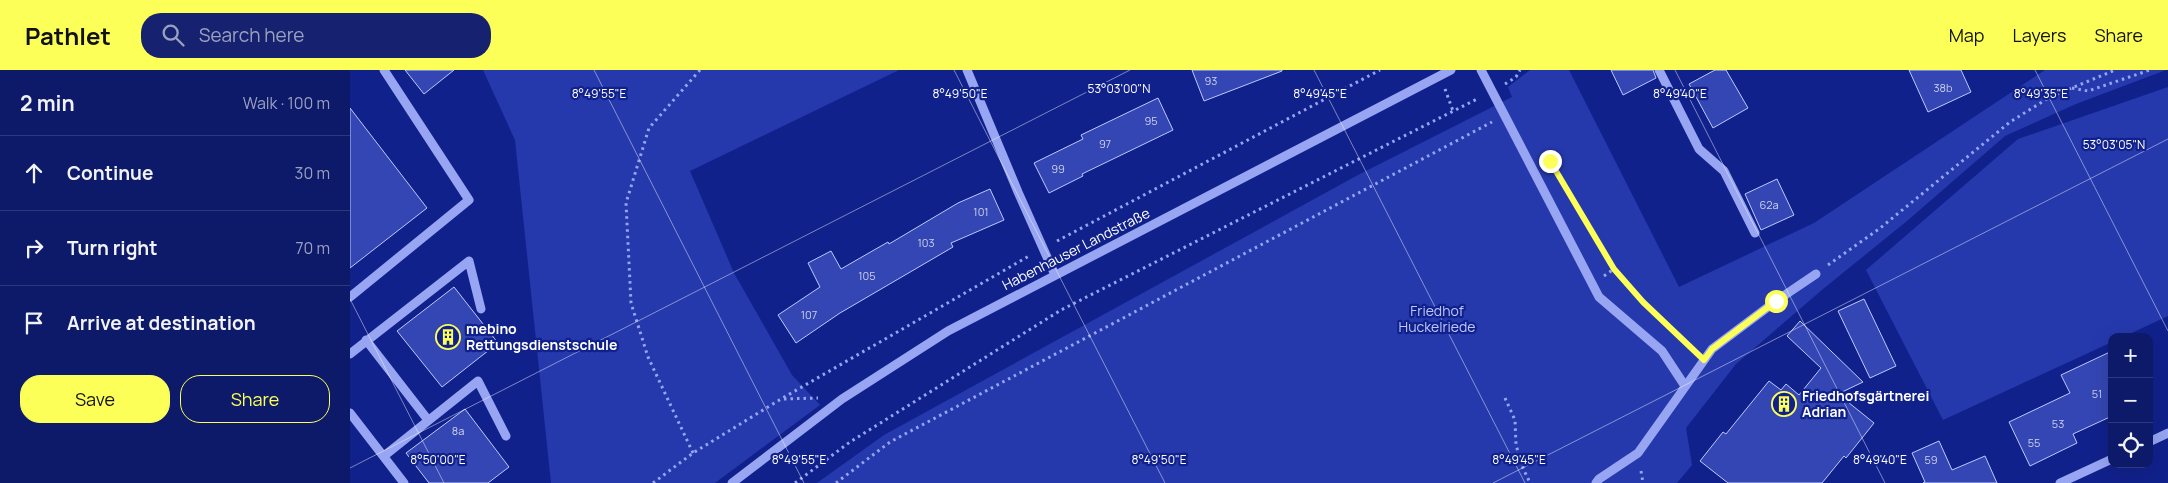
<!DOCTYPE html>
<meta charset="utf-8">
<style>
:root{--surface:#0d1969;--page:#16226f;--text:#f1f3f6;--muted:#9aa0c0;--line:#2d387d;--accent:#fcff58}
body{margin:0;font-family:Manrope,sans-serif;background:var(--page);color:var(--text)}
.controls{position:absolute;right:15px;bottom:15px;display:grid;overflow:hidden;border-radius:10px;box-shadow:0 5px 20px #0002}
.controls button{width:45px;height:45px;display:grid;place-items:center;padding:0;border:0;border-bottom:1px solid var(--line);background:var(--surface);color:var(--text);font:25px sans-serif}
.stop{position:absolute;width:15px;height:15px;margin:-11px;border:4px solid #fcff58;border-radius:50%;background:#fff}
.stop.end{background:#fcff58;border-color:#fff;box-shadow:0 1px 5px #0008}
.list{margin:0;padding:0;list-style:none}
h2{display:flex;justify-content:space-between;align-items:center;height:65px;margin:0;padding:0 20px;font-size:21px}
h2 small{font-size:16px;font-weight:400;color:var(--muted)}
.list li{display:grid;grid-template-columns:32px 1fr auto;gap:15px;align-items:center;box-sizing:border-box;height:75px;padding:0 20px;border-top:1px solid var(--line)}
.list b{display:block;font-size:19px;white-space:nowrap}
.list em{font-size:16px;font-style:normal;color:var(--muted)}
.actions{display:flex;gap:10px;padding:15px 20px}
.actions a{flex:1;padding:11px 0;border:1px solid var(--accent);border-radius:20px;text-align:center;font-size:18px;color:var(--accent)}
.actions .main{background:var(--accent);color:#111}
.icon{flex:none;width:28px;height:28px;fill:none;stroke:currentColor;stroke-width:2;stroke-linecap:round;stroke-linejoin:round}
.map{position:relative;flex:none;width:1818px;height:413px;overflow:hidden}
header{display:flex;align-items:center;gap:30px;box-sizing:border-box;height:70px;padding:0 25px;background:var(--accent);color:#111}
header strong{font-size:24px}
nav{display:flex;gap:28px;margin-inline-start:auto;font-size:18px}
.search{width:350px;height:45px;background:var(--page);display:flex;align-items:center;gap:12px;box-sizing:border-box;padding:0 18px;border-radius:20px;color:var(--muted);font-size:19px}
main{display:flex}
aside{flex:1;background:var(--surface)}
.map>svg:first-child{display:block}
</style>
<header>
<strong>Pathlet</strong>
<div class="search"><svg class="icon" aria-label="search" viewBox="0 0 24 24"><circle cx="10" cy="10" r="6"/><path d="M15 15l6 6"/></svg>Search here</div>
<nav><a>Map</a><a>Layers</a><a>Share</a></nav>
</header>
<main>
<aside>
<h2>2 min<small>Walk · 100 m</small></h2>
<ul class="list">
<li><svg class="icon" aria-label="ahead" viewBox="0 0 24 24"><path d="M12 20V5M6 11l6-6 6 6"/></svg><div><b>Continue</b></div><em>30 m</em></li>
<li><svg class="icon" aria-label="right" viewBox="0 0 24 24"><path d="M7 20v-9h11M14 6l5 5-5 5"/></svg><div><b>Turn right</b></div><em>70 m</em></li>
<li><svg class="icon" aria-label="arrive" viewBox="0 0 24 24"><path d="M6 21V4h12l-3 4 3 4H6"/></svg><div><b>Arrive at destination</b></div></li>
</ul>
<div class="actions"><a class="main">Save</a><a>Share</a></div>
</aside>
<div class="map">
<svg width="1818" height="413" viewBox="0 0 1818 413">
<rect width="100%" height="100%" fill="#11218c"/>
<!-- green -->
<path fill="#2539ad" d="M133,0H549L340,101L384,203L442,305L470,335L365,413H201L165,70Z
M1180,0H1219L1329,217L1464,153L1695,0H1816L1726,34L1655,66L1557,151L1473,219L1386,294L1336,358L1342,395L1327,413H467L534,365L1008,105L1162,27L1158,17Z
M1818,17V246L1773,267H1762V272L1593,350L1516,200L1668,69Z"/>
<!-- building -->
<path fill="#3446b3" stroke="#bec8fd" d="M55,0H104L74,24Z
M842,0H932V1L854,31Z
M1261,0H1303L1306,8L1273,25Z
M1365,0H1376L1398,38L1363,58L1339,14Z
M1559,0H1611L1621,22L1578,42Z
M808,28L823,60L732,104L733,106L699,123L684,93L733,69L731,65Z
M0,38L77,138L0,198Z
M1427,109L1444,145L1411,160L1395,124Z
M640,119L654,150L601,173L603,177L490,243L446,273L428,245L470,217L458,193L481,181L491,199L538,172L539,174L608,133Z
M104,217L148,273L92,317L47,261Z
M1514,229L1546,296L1520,308L1488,241Z
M1450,251L1513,312L1488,324L1524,353L1496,388L1494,386L1472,413H1378L1350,391L1373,362L1376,364L1419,311L1431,320L1436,314L1449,325L1471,298L1437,266Z
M1762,281V346L1723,364L1727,373L1680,396L1659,352L1720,323L1711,305Z
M115,339L159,397L138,413H79L56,383Z
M1589,371L1602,400L1635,386L1647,413H1573L1575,412L1562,383Z"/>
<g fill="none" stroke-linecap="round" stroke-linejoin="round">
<!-- path -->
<path stroke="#97a5f2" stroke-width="3" stroke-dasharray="2.5 4" stroke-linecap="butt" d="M1155,14L1166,7L1170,0
M1722,18L1738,21L1800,0
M1095,19L1103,41
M1196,91H1200L1264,199L1293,232L1344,280
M707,171L1030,0
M1478,195L1529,159L1660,52L1700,27L1765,0
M1254,206L1264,199
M1155,328L1165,350L1166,375L1173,398L1180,413
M434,329L468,328
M343,383L298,287L281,233L276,133L299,58L350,0
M1291,401L1293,413
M303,413L343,383L431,329L679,186
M445,413L500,372L711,240L1129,28
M486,413L540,372L1142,52"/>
<!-- minor -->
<path stroke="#97a5f2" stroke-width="9" d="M617,0L668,122L705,205
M1131,0L1249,227L1312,281L1335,316
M1309,0L1349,79L1374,101L1405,163
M0,227L119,130L34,0
M16,270L78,350
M0,284L119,191L131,239
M0,343L54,413
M1799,372L1818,363
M34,386L128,311L156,366
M382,413L492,329L598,261L1101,0
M1246,413L1249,409L1288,383L1362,279L1426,231L1466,204
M1710,413L1762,389"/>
</g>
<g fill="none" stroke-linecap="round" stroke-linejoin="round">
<!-- route -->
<path stroke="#fcff58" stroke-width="6" d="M1200,91L1264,199L1293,232L1354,290L1362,279L1426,231"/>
</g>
<!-- ticks -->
<path fill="none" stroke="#fff" stroke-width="1" stroke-opacity="0.45" d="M244,0L454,413M604,0L815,413M964,0L1175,413M1325,0L1535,413M1685,0L1818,261M0,229L94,413M0,398L780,0M1143,413L1818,69"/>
<!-- icons -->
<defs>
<symbol id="building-ring" viewBox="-11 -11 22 22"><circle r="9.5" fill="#11218c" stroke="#fcff58" stroke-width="1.5"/><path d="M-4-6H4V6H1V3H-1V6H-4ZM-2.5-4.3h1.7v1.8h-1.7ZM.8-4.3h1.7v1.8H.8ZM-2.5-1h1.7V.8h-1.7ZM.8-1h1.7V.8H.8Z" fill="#fcff58"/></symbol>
</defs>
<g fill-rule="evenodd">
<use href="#building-ring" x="84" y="253" width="28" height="28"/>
<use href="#building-ring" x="1420" y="320" width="28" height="28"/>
</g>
<g text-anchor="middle" stroke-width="4.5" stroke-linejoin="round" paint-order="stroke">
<!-- number labels -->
<g font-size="11" fill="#ccd1ec">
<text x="861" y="15">93</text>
<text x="1593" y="22">38b</text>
<text x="801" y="55">95</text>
<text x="755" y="78">97</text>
<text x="708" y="103">99</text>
<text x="1419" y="139">62a</text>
<text x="631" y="146">101</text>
<text x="576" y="177">103</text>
<text x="517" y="210">105</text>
<text x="459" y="249">107</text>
<text x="1747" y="328">51</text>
<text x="1708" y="358">53</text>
<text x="108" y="365">8a</text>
<text x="1684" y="377">55</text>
<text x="1581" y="394">59</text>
</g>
<!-- street labels -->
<g font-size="14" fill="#fff" stroke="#11218c">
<text transform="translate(726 179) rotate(-27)" y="5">Habenhauser Landstraße</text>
</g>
<!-- park labels -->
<g font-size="14" fill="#bec8fd" stroke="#11218c">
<text x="1087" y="246">Friedhof<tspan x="1087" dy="16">Huckelriede</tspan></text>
</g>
<!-- poi labels -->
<g font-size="14" font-weight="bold" fill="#fff" stroke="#11218c" text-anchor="start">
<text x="116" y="264">mebino<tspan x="116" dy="16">Rettungsdienstschule</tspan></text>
<text x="1452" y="331">Friedhofsgärtnerei<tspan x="1452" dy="16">Adrian</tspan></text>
</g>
</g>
<g font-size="12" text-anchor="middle" fill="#fff" stroke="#11218c" stroke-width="4.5" stroke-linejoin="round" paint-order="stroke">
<text x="769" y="23">53°03'00"N</text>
<text x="249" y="28">8°49'55"E</text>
<text x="610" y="28">8°49'50"E</text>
<text x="970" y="28">8°49'45"E</text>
<text x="1330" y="28">8°49'40"E</text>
<text x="1691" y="28">8°49'35"E</text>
<text x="1764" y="79">53°03'05"N</text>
<text x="88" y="394">8°50'00"E</text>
<text x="449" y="394">8°49'55"E</text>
<text x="809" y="394">8°49'50"E</text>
<text x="1169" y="394">8°49'45"E</text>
<text x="1530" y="394">8°49'40"E</text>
</g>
</svg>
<div class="controls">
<button>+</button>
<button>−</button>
<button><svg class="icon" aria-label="locate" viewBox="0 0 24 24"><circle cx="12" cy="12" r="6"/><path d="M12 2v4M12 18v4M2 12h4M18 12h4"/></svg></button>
</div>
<div class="stop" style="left:1426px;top:231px"></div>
<div class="stop end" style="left:1200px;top:91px"></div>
</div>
</main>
